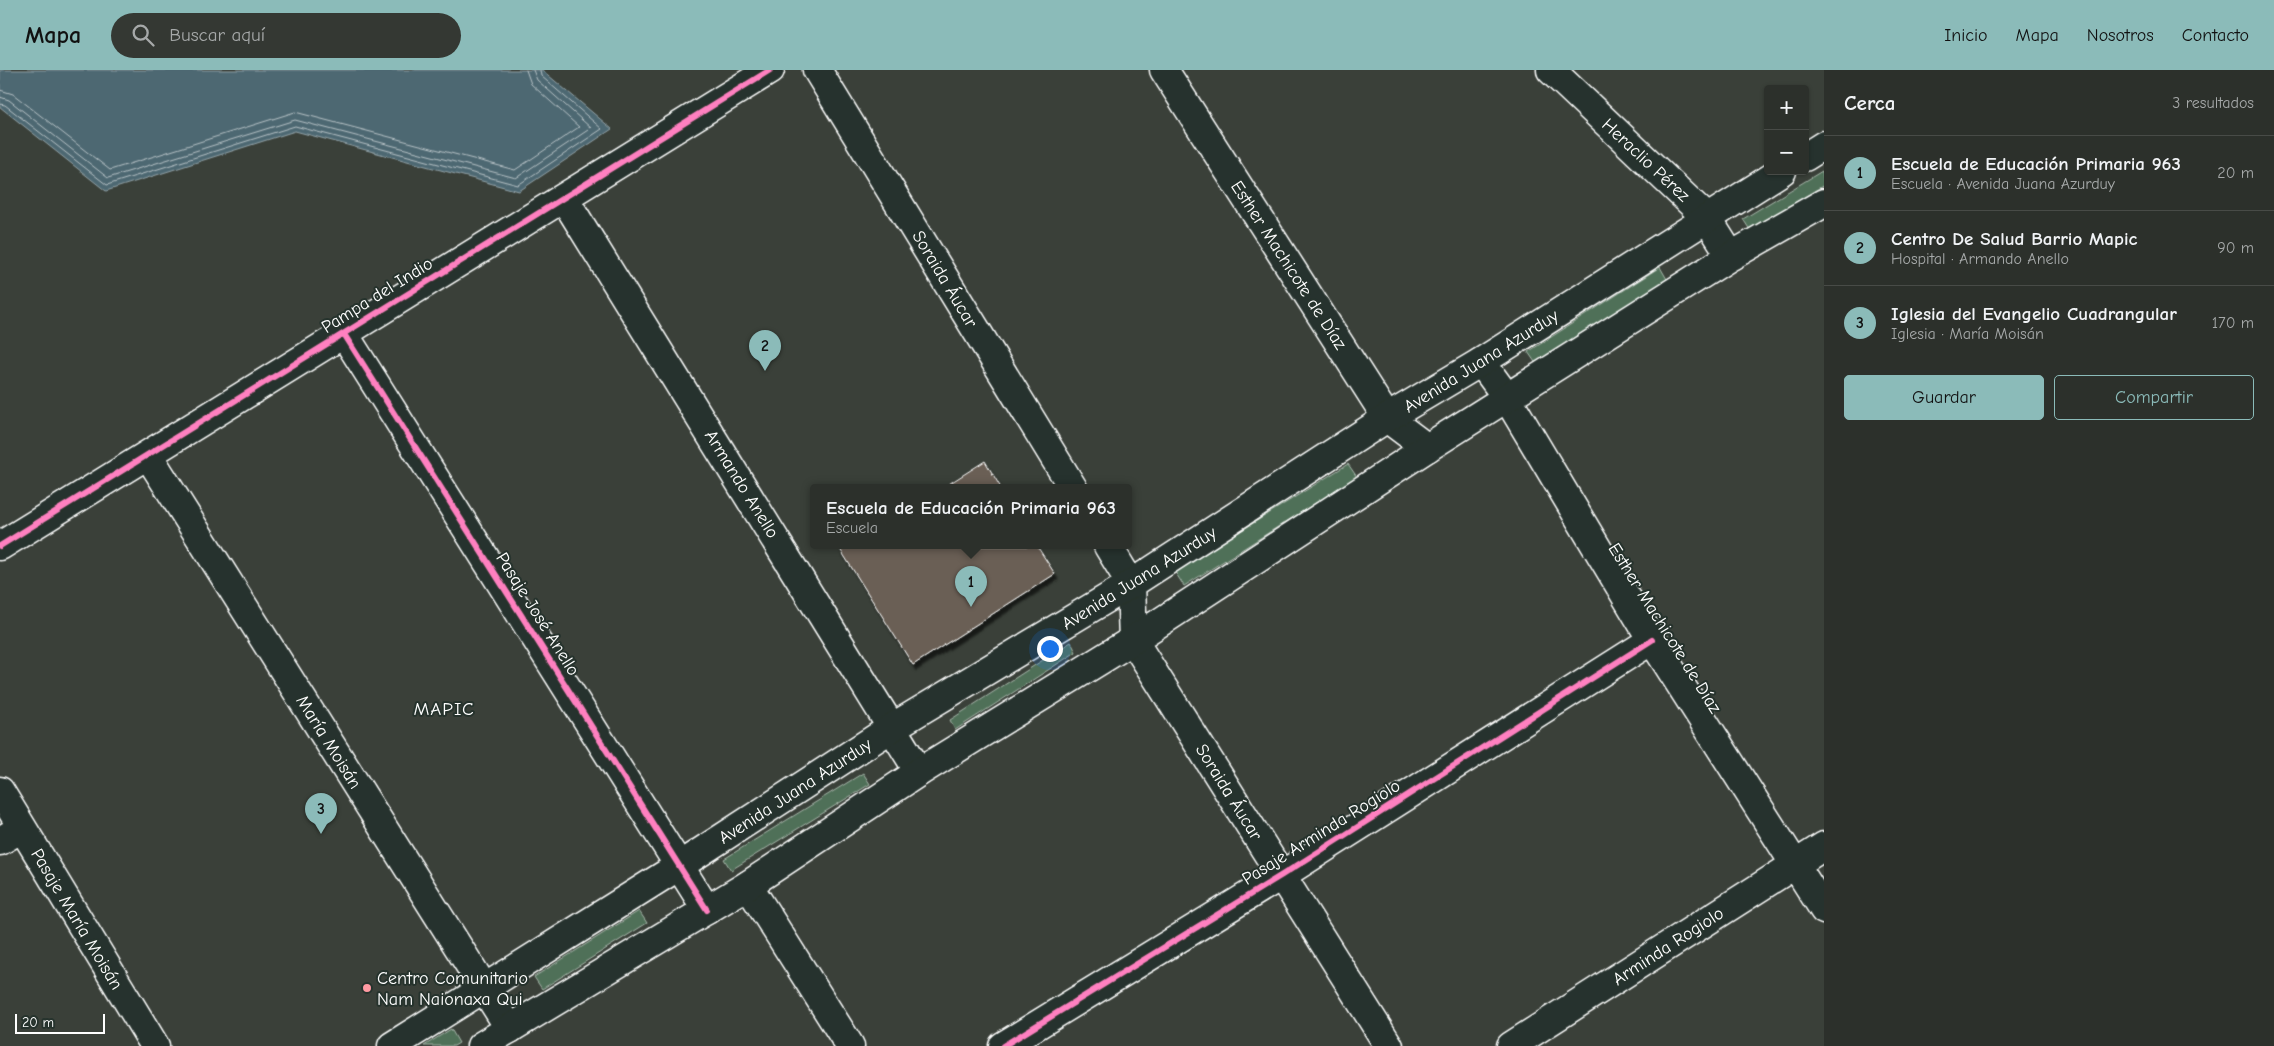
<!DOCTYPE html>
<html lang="es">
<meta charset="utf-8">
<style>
:root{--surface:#2c302b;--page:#343833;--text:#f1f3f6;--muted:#a6a9a9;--line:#484b47;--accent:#8bbbb9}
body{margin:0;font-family:"Comic Neue",sans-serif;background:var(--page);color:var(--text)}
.controls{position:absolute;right:15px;top:15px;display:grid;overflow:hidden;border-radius:5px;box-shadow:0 1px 4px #0004}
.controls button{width:45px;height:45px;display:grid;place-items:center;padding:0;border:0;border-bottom:1px solid var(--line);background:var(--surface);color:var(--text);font:25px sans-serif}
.scale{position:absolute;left:15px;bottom:12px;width:90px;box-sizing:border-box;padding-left:5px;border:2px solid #fff;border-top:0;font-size:14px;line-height:18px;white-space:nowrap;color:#fff;-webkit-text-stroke:4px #26332d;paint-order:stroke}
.you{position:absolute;left:1049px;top:578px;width:18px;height:18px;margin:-12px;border:4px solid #fff;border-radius:50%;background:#1a73e8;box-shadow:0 0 0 8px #1a73e833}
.badge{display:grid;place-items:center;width:32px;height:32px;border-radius:50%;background:var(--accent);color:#111;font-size:16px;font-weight:700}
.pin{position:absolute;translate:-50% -41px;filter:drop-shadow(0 1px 2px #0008)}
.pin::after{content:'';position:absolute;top:26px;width:18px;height:15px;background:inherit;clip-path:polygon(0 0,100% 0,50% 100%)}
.popup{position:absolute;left:810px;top:414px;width:322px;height:65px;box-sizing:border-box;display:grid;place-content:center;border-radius:5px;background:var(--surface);filter:drop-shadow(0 1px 4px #0005);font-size:16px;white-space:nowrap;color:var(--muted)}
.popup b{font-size:19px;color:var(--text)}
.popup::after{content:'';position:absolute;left:50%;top:100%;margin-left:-10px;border:10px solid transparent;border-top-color:var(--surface)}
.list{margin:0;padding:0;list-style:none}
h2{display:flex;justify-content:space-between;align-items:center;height:65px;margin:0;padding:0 20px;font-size:21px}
h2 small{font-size:16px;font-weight:400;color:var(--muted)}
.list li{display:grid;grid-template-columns:32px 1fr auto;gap:15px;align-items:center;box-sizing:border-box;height:75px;padding:0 20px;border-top:1px solid var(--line)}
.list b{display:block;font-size:19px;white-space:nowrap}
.list p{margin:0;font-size:16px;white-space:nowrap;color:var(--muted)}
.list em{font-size:16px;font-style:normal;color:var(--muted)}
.actions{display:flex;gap:10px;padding:15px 20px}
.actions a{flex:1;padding:11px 0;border:1px solid var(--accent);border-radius:5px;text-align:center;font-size:18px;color:var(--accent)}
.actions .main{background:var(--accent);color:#111}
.icon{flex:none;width:28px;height:28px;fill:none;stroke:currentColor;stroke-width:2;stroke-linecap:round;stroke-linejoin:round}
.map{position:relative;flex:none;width:1824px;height:976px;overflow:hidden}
header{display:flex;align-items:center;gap:30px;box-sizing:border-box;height:70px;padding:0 25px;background:var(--accent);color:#111}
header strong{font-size:24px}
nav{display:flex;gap:28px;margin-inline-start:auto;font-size:18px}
.search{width:350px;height:45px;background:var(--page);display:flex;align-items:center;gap:12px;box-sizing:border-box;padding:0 18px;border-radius:28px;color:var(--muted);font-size:19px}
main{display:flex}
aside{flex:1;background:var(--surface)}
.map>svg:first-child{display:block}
</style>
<header>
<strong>Mapa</strong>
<div class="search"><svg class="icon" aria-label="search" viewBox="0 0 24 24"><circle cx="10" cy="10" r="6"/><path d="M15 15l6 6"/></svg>Buscar aquí</div>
<nav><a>Inicio</a><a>Mapa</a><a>Nosotros</a><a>Contacto</a></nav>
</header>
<main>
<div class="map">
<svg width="1824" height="976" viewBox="0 0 1824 976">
<defs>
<filter id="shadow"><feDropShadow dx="3" dy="5.5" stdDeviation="1" flood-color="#0009"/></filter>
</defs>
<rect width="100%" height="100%" fill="#3a4039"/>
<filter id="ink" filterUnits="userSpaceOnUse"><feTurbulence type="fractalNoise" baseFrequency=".02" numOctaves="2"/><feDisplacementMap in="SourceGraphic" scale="10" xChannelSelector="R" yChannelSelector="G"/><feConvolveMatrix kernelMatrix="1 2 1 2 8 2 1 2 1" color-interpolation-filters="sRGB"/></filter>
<g filter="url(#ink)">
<!-- green -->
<path fill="#507059" stroke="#a8b8ac" d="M1822,101L1824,115L1750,160L1743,149Z
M1660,197L1668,211L1537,295L1528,282Z
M1348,394L1357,407L1184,516L1175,502Z
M1071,572L1076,582L955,660L950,650Z
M863,703L870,714L731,800L724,789Z
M639,841L647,853L542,919L534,907Z
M451,959L459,973L454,976H424Z"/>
<!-- water -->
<path fill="#4d6872" stroke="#94a4aa" d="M0,0H542L612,59L519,121L295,61L106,121L0,37Z"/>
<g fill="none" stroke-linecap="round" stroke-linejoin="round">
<!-- shore -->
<path stroke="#b8c3c7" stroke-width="1" d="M0,20L13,24L110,100L295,42L515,100L579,57L531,14L526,0
M0,27L9,30L108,108L295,50L516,108L591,58L537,10L533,0
M0,34L5,35L107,115L295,56L518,115L602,59L541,6L540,0"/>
</g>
<!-- building -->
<path fill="#6a5f55" stroke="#fff" filter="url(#shadow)" d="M985,391L1001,418H945L944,417Z
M838,476H1037L1055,504L913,595Z"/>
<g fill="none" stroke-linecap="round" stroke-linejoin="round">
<defs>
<path id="street" d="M817,0L1073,418
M1164,0L1387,348L1427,378
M1551,0L1707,148L1731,186
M564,128L919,702
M344,264L707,840
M1481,292L1508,329L1652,570L1824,840
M148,385L510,959
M0,476L770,0
M1108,476L1131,514L1133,570L1389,976
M0,721L155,976
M0,771L22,758
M748,815L850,976
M1003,976L1282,805L1652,570
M1511,976L1824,776"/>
<path id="secondary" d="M1805,87L1824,75
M392,976L679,796L893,657L1131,514L1387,348L1481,292L1782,101
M481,976L748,815L919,702L1133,570L1427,378L1731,186L1824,133"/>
</defs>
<!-- street casing -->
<use href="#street" stroke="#fff" stroke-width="31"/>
<!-- secondary casing -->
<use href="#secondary" stroke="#fff" stroke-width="31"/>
<!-- street -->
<use href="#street" stroke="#26332d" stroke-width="28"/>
<!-- secondary -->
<use href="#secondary" stroke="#26332d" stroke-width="28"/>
<defs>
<path id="cycleway" d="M344,264L707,840
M0,476L770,0
M1003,976L1282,805L1652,570"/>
</defs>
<!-- cycleway casing -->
<use href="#cycleway" stroke="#26332d" stroke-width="9"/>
<!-- cycleway -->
<use href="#cycleway" stroke="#ff80c0" stroke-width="6"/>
</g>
</g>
<!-- markers -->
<circle fill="#ff9aa2" stroke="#26332d" stroke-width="2" cx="367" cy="918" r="5"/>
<g text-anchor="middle" stroke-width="4" stroke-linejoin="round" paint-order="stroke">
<!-- street labels -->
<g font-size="18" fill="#fff" stroke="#26332d">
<text transform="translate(1646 90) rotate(43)" y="6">Heraclio Pérez</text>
<text transform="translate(1289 195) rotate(57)" y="6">Esther Machicote de Díaz</text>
<text transform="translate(945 209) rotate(59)" y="6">Soraida Áucar</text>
<text transform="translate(377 225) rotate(-32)" y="6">Pampa del Indio</text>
<text transform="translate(1481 291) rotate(-32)" y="6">Avenida Juana Azurduy</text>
<text transform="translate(742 414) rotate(58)" y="6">Armando Anello</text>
<text transform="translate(1139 508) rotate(-32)" y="6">Avenida Juana Azurduy</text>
<text transform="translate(538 544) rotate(58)" y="6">Pasaje José Anello</text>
<text transform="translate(1665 558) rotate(58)" y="6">Esther Machicote de Díaz</text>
<text transform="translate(329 672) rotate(58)" y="6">María Moisán</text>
<text transform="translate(795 721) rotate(-33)" y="6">Avenida Juana Azurduy</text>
<text transform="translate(1229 722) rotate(58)" y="6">Soraida Áucar</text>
<text transform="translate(1321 762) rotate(-32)" y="6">Pasaje Arminda Rogiolo</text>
<text transform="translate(77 849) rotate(59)" y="6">Pasaje María Moisán</text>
<text transform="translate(1668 876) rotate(-33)" y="6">Arminda Rogiolo</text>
</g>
<!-- poi labels -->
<g font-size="18" fill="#fff" stroke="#26332d" text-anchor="start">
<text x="377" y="914">Centro Comunitario<tspan x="377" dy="21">Nam Naionaxa Qui</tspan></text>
</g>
<!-- neighbourhood labels -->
<g font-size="19" letter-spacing="1" fill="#fff" stroke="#26332d">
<text x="444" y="645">MAPIC</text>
</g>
</g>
</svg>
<div class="controls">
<button>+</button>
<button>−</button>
</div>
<div class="scale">20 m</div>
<div class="you"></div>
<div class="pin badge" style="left:971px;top:537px">1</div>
<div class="popup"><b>Escuela de Educación Primaria 963</b>Escuela</div>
<div class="pin badge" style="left:765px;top:301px">2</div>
<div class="pin badge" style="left:321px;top:764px">3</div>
</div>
<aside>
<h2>Cerca<small>3 resultados</small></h2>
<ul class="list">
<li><span class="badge">1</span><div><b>Escuela de Educación Primaria 963</b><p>Escuela · Avenida Juana Azurduy</p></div><em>20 m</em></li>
<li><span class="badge">2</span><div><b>Centro De Salud Barrio Mapic</b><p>Hospital · Armando Anello</p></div><em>90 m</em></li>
<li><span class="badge">3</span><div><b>Iglesia del Evangelio Cuadrangular</b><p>Iglesia · María Moisán</p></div><em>170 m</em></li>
</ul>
<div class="actions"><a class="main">Guardar</a><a>Compartir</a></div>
</aside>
</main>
